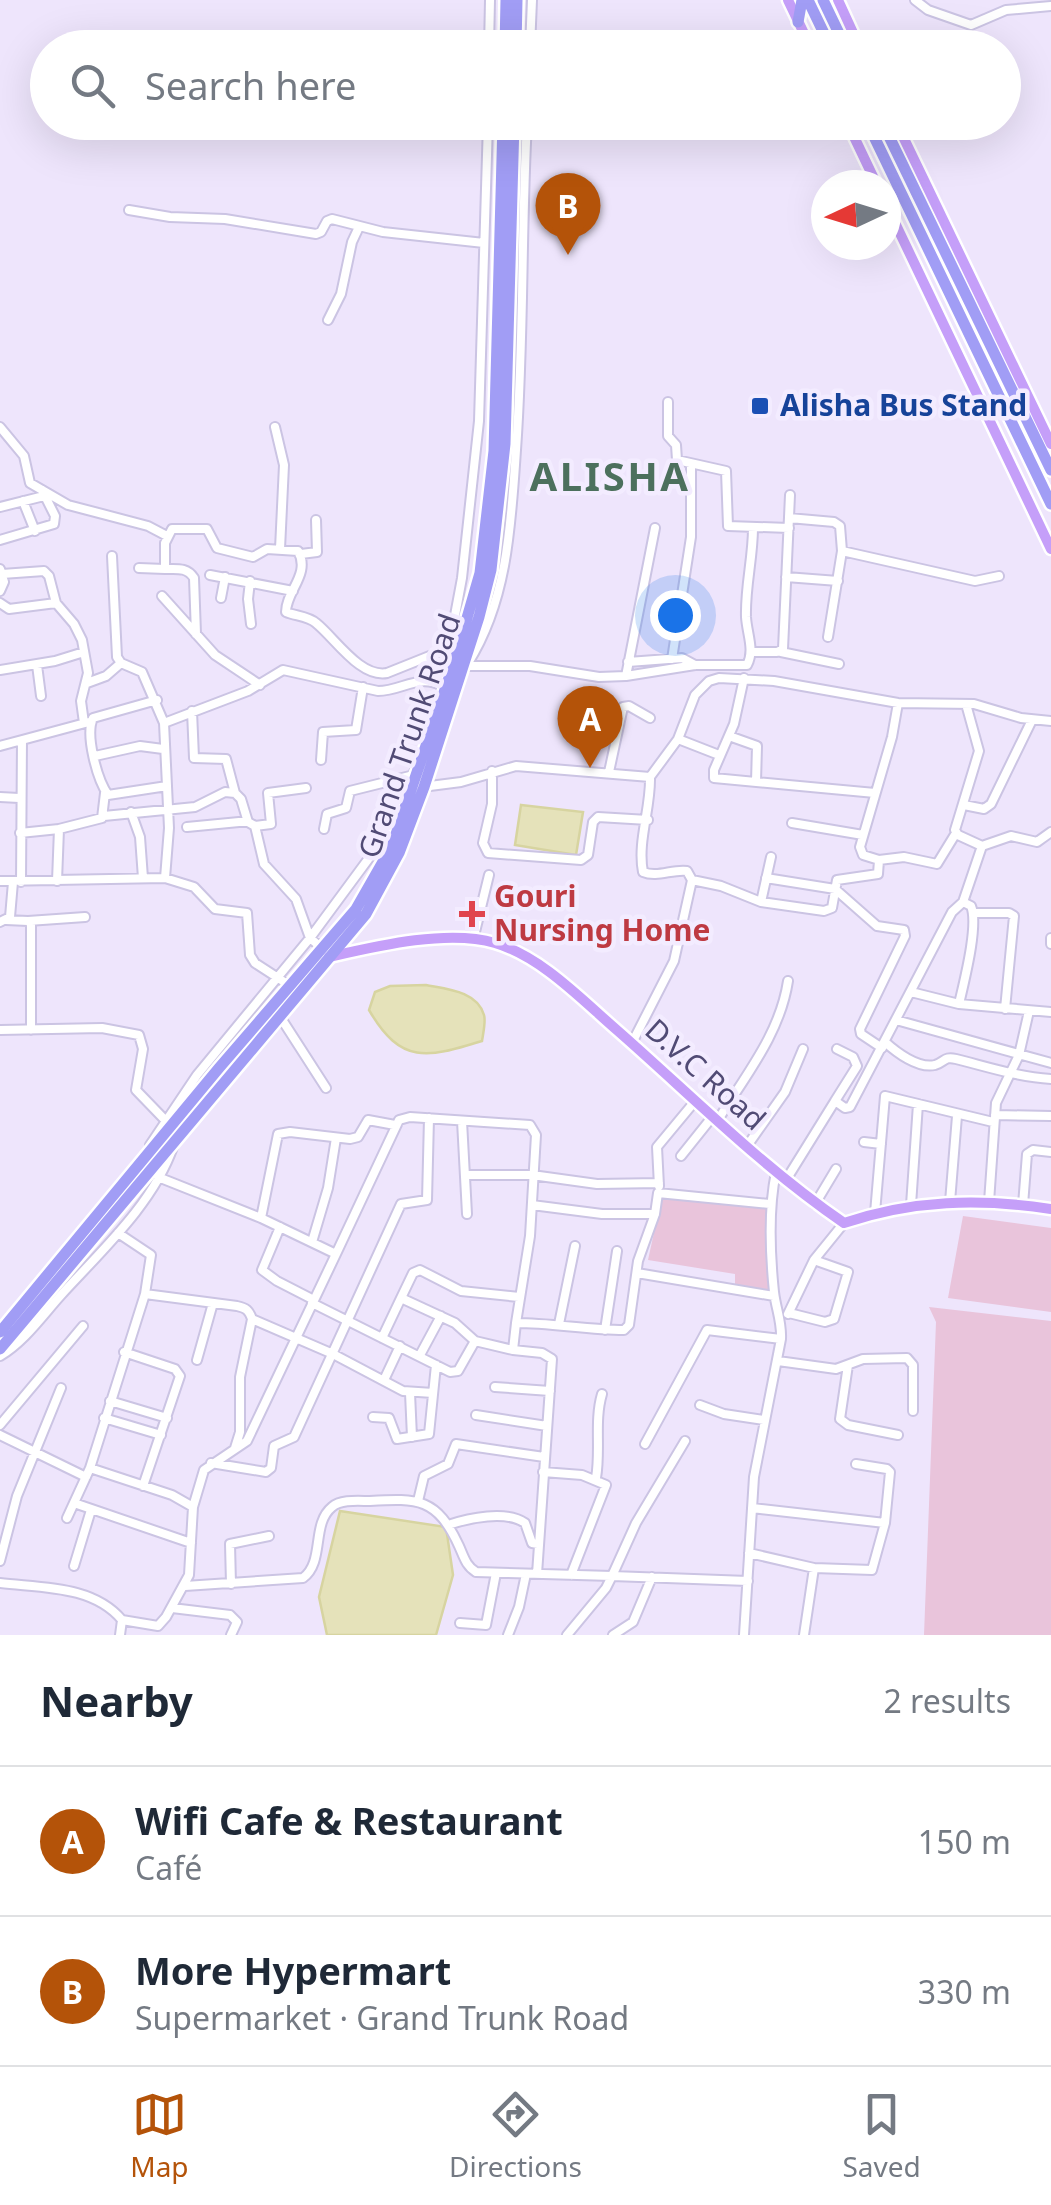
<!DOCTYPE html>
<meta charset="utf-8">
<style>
:root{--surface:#fff;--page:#f2f2f3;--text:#1f2937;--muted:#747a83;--line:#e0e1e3;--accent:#b45309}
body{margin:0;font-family:"Noto Sans",sans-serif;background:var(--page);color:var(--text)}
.compass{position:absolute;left:811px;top:170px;width:90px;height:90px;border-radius:50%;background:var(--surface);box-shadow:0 10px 40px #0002;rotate:266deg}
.you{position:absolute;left:675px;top:615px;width:35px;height:35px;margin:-25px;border:8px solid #fff;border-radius:50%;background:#1a73e8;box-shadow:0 0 0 15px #1a73e833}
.badge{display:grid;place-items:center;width:65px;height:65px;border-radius:50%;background:var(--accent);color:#fff;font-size:32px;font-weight:700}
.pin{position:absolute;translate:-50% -82px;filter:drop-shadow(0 2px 5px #0008)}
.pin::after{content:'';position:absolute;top:52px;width:35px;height:30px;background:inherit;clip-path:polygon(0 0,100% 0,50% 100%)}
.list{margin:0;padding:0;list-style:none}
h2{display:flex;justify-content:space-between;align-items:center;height:130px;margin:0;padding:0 40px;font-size:42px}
h2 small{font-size:32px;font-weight:400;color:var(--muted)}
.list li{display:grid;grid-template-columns:65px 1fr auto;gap:30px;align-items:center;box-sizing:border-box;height:150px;padding:0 40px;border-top:2px solid var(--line)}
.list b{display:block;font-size:38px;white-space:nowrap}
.list p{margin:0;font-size:32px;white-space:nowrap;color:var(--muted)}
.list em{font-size:32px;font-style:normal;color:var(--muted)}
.icon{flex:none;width:55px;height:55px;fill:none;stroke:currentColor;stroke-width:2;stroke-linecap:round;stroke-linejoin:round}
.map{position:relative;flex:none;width:1051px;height:1635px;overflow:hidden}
.search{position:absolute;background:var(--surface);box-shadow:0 10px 40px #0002;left:30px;right:30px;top:30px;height:110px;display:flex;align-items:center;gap:25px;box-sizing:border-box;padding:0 35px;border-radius:55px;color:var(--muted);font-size:38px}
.sheet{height:430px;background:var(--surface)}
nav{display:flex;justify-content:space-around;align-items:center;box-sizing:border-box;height:140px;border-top:2px solid var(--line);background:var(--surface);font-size:28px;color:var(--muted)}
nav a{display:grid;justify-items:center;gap:5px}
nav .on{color:var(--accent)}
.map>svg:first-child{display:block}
</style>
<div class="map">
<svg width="1051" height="1635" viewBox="0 0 1051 1635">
<rect width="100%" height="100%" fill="#eee5fc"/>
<!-- green -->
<path fill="#e9c4db" d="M662,1196L767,1208L769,1290L735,1284V1274L648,1260Z
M963,1216L1051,1228V1312L948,1298Z
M929,1307L1051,1321V1635H924L936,1322Z"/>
<!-- water -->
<path fill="#e5e2ba" stroke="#d7d4a0" stroke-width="2.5" d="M521,805L583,812L576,855L515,845Z
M426,985C446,989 477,991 484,1015C486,1022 483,1034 482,1041C427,1058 401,1065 369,1010L375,992L390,986Z
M340,1511L446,1527L453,1575L436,1635H327L319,1597Z"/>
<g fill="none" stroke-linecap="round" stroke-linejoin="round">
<defs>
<path id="minor" d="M915,0L928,10L971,25L1006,10L1051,6
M489,48L490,0
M530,48L532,0
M129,210L170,217L225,219L316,234L321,232L327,221L332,219L383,232L484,243
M328,320L341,294L352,242L359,227
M668,402V436L676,445L677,460L726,471L728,526L789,528
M0,427L24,456L30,483L68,505L148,526L167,536
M275,427L284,465L280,549
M23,501L35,531
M0,507L44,496
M789,518L834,522L840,526L842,551L828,637
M0,540L54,524L55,516L42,490
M842,551L975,581L999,576
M301,554L317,552L316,520
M112,556L117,657L121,663L142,672L164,723
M139,568L165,569V543L172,529H207L217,548L253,557L267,549L298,551C311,574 286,591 286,612C295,616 308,616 316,623C335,638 360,678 387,673L447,649
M0,569L4,582L0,591
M165,569C177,569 187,567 194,578L196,634
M2,574L44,571L49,576L56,603
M210,575L293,591
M786,577L838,581
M250,581L248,599L251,624
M162,596L215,655L260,685
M221,598L225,577
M0,603L9,609L56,603L74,624L82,640L88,673L81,701L84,723
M752,652H777L783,649L790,495
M781,652L839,664
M672,659L691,537V464
M628,662L682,658L695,665
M468,663C508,600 511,522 516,450C524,340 521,232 527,122
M37,665L41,696
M466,666H530L599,677L626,676L695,665H747C755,650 747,634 746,617C745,587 753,558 753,528
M0,670L55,661L84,652
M626,676L655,528
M744,678L734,724L714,770V778L875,793
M87,683L106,676L121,663
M441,690L462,578L479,421L488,122
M157,700L93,718C85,735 97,779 108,795L167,786
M192,711L194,758L226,759L235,793
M729,736L757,746L756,782
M678,739L719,755
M0,746L22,740
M95,756L140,746L163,749
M321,760L323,732L356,730L363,687
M492,771V804L483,843L488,853L581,860L588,855L593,822L598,817L648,820
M609,772L623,707L629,706L650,718
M422,787L461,782L516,766L650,777L678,739L695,695L709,681L719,678L774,681L898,703L974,704L1021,718L1051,721
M0,797L19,798
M964,805L984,809L991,804L1032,720
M131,812L140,837L143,878
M104,816L195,807L225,792L235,793L241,799L248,822
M792,823L863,835
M255,826L271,824L268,793L306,788
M187,827L239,822H248L255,826L264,864L296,899L310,938L323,949
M324,829L327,814L346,808L350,791L410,776
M20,833L59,829
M982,846L1011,836L1037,842L1051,832
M879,860L904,857L937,864L956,833
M165,878L169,828L164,723L248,691L283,670L378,691C402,691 419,673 442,686
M766,878L835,889L877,926L904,930L905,936L860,1029L861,1034L882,1048
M692,880L721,886L761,902L824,911L832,908L837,880L878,874L879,860L863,855L860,847L892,737L898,703
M0,881L165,878L194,887L215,909L247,913L250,955L255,963L292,987
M57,881L59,829L102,818L105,793
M21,882L22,740L89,722
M761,902L771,857
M974,913H1009L1014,916L1005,1009
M6,920L28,921L31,924V1030
M28,921L85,917
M0,922L10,917L13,882
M1051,938V944
M473,940L489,875
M911,992L959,1004L1051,1012
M959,1004C964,982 979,925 971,906L963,902
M279,1015L326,1088
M896,1020L1051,1063
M0,1030L102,1028L139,1035L143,1049L136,1090L165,1120
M885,1042C896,1052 918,1069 935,1065C945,1062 944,1056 956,1059C988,1067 1018,1077 1051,1079
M632,1043L674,961L692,880L687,871C672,869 657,878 643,872C637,842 651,808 650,777
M835,1101L857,1066L853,1057L837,1049
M995,1115L1051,1116
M718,1120C745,1076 780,1034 788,981
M462,1121L467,1214
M864,1142L881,1144
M150,1145L197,1075L310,938L372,854L385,834L415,770
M747,1146L785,1092L803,1049
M681,1156L713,1116
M465,1175H532L597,1184L659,1183
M158,1177L261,1218L336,1254L399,1120L410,1117L530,1125L536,1135L530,1236L516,1323C552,1323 588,1330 624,1330L629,1325L638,1261L655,1214L658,1193L770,1204
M786,1180L835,1101L845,1108L850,1107L952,912L963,902L982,846L958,835L955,830L979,751L966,704
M659,1186L657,1147L696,1100
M950,1202L957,1116
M989,1202L996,1103L1019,1055L1029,1011
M815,1204L836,1169
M532,1205L602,1214H655
M911,1205L918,1104
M1023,1205L1027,1154L1033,1150L1051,1152
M875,1213L885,1096L993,1122
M261,1218L278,1134L290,1132L350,1139L358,1137L368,1120L395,1125
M280,1227L262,1270L277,1281L314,1300
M118,1233L151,1255L145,1294
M312,1242L328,1188L336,1138
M637,1273L774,1296
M401,1298L413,1273L420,1270L461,1291L519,1297
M312,1303L450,1372L458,1371L475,1341L513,1350
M789,1313L825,1322L834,1319L848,1272L814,1260
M788,1314L814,1260L844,1223
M252,1319L333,1354L403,1391L433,1393
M516,1323L513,1350L542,1353L552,1359L537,1574
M559,1324L575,1246
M605,1330L617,1251
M382,1338L401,1298L455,1323L475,1341
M124,1352L175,1369L180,1376L143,1486
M420,1355L441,1316
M0,1356C24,1342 42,1316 61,1295C101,1251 153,1204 173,1147
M197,1360L213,1303
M778,1361L836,1369L863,1359L907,1358L913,1365V1411
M848,1365L840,1419L848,1425L898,1435
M384,1380L400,1346
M495,1387L550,1391
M410,1393L412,1437
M110,1401L167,1418
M700,1405L724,1414L764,1420
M476,1415L547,1426
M373,1417L389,1418L397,1439L429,1434L436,1365
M104,1418L161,1435
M0,1425L83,1326
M0,1435L86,1477
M645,1444L707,1330L781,1339
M211,1463L266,1472L271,1468L274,1446L294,1437L401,1204L427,1200L429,1118
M90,1468L172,1495L193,1507
M543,1472L582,1475L606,1485L571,1575
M596,1478C601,1450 594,1421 602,1394
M418,1501L424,1476L448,1464L456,1444L544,1457
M74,1503L191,1543
M752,1508L885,1523
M67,1518L90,1468L145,1294L237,1306C246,1308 249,1310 252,1319L240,1377V1432L235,1448
M448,1525C469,1518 506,1510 525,1523L532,1543L538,1544
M749,1553L814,1568L872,1570L885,1523L890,1472L887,1469L856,1464
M0,1561L17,1496L61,1388
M74,1566L91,1510
M0,1583C41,1588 93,1585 122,1620L120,1635
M231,1584L230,1544L269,1536
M185,1586L303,1578C325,1562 311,1524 332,1507C341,1499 359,1501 370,1501C418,1498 437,1498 459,1546C464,1557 466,1566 476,1572L612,1576L636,1523L685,1441
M172,1608L230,1615L237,1622L231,1635
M122,1620L158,1626L166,1617L189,1575L193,1507L204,1470L247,1441L336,1254
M460,1623L486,1625L496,1573
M508,1635L519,1607L526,1574
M567,1635L606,1588L612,1576L748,1581
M613,1635L633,1622L652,1577
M744,1635L754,1477L781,1339C782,1322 776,1309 774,1292C770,1253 768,1210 776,1172
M804,1635L814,1568"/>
<path id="major" d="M788,0L811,48
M838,0L860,48
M847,122L877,185
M896,122L1051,444
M886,204L1051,549
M329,957C377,946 448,929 495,943C542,957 582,1000 618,1031C692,1096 762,1167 844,1223C913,1200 979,1198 1051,1209"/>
<path id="highway" d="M808,0L831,48
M823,0L846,48
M798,22L802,0
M505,48L506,0
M516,48L517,0
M867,122L1051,504
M882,122L1051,470
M0,1332L219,1068L356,909L392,846L454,663L480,573L494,451L503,122
M0,1349L366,914L399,853L424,787L479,617L491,570L505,444L514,122"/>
</defs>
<!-- minor casing -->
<use href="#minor" stroke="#cbc4e3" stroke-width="12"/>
<!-- major casing -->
<use href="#major" stroke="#fff" stroke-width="15"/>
<!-- highway casing -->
<use href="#highway" stroke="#fff" stroke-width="16"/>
<!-- minor -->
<use href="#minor" stroke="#fff" stroke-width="8"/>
<!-- major -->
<use href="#major" stroke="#c59ff9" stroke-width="10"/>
<!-- highway -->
<use href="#highway" stroke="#a19df5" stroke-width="11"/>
</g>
<!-- markers -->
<rect fill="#1a4fb4" stroke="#f3ecff" stroke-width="4" x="750" y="396" width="20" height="20" rx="5"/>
<path fill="#e0444e" stroke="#f3ecff" stroke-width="4" d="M467 899h10v10h10v10h-10v10h-10v-10h-10v-10h10z"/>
<g text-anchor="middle" stroke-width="9" stroke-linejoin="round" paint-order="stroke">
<!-- transit labels -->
<g font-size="30" font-weight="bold" fill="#164399" stroke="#f3ecff" text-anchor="start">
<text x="780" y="416">Alisha Bus Stand</text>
</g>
<!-- street labels -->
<g font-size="30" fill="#514b75" stroke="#f3ecff">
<text transform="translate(410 736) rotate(-71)" y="10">Grand Trunk Road</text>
<text transform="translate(705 1075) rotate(42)" y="10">D.V.C Road</text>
</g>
<!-- health labels -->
<g font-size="30" font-weight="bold" fill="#be3a42" stroke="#f3ecff" text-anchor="start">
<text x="494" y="907">Gouri<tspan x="494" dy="34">Nursing Home</tspan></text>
</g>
<!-- district labels -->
<g font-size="40" font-weight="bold" letter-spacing="2.5" fill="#4c705d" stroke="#f3ecff">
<text x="610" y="491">ALISHA</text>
</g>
</g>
</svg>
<svg class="compass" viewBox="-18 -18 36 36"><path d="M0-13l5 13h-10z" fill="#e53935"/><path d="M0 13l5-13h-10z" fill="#747a83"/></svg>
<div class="you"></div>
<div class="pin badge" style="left:590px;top:768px">A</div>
<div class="pin badge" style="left:568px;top:255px">B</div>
<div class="search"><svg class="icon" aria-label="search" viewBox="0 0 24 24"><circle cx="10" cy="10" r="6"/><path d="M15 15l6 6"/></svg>Search here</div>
</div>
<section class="sheet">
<h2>Nearby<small>2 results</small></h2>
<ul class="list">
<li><span class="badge">A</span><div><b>Wifi Cafe &amp; Restaurant</b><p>Café</p></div><em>150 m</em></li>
<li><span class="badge">B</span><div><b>More Hypermart</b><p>Supermarket · Grand Trunk Road</p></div><em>330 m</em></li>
</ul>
</section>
<nav>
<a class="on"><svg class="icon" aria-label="map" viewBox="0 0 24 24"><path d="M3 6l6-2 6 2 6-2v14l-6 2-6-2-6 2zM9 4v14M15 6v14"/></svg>Map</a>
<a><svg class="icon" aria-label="directions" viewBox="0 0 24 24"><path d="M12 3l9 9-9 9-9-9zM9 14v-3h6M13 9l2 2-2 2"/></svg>Directions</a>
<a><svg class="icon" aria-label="saved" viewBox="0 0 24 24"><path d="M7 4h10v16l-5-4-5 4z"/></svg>Saved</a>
</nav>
